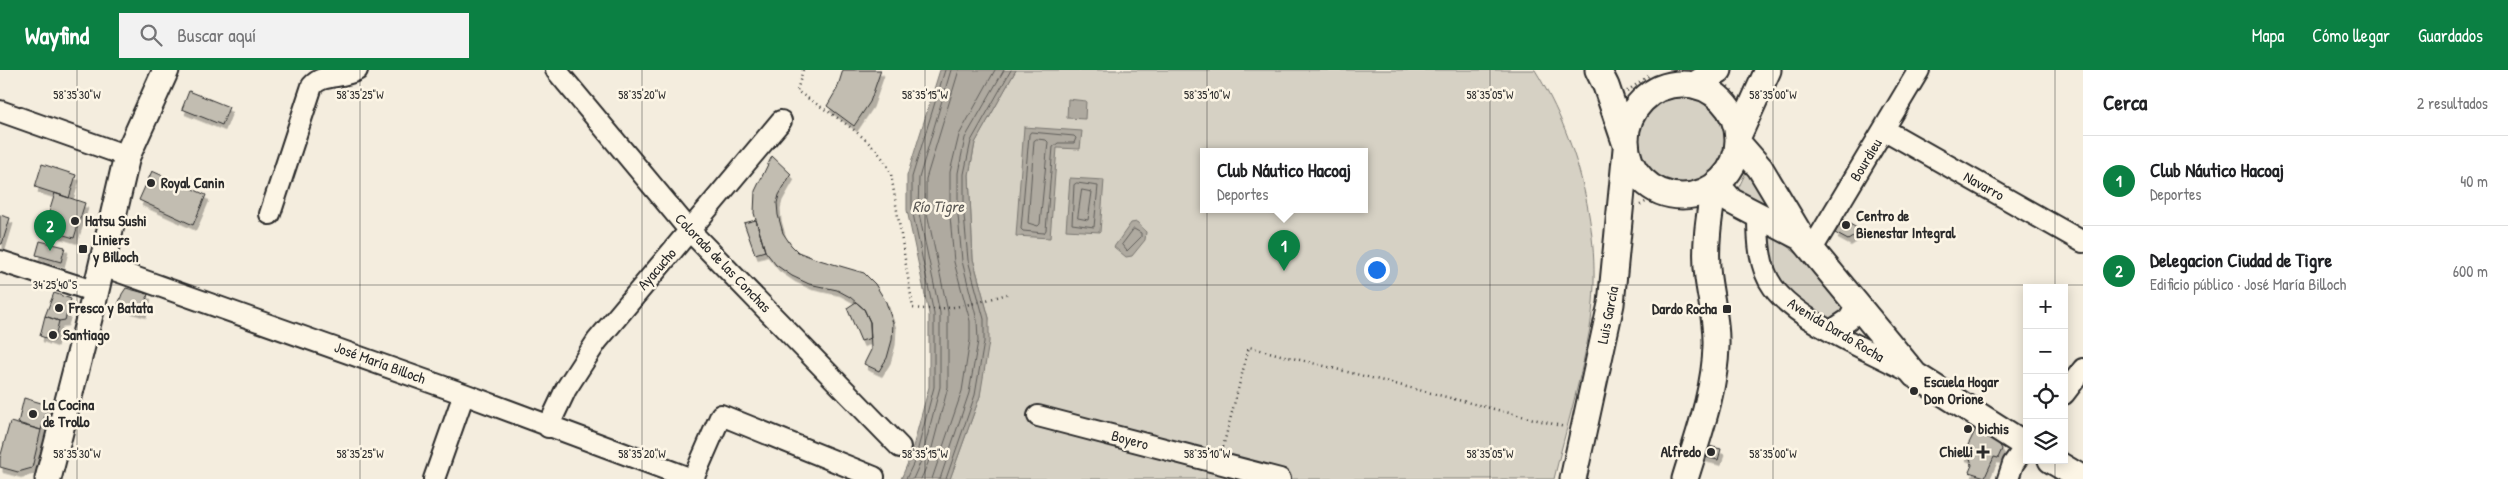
<!DOCTYPE html>
<html lang="es">
<meta charset="utf-8">
<style>
:root{--surface:#fff;--page:#f2f2f2;--text:#202124;--muted:#757577;--line:#e0e0e0;--accent:#0b8043}
body{margin:0;font-family:"Patrick Hand",sans-serif;background:var(--page);color:var(--text)}
.controls{position:absolute;right:15px;bottom:15px;display:grid;overflow:hidden;border-radius:0px;box-shadow:0 2px 12px #0003}
.controls button{width:45px;height:45px;display:grid;place-items:center;padding:0;border:0;border-bottom:1px solid var(--line);background:var(--surface);color:var(--text);font:25px sans-serif}
.you{position:absolute;left:1376px;top:199px;width:18px;height:18px;margin:-12px;border:4px solid #fff;border-radius:50%;background:#1a73e8;box-shadow:0 0 0 8px #1a73e833}
.badge{display:grid;place-items:center;width:32px;height:32px;border-radius:50%;background:var(--accent);color:#fff;font-size:16px;font-weight:700}
.pin{position:absolute;translate:-50% -41px;filter:drop-shadow(0 1px 2px #0008)}
.pin::after{content:'';position:absolute;top:26px;width:18px;height:15px;background:inherit;clip-path:polygon(0 0,100% 0,50% 100%)}
.popup{position:absolute;left:1200px;top:78px;width:168px;height:65px;box-sizing:border-box;display:grid;place-content:center;border-radius:0px;background:var(--surface);filter:drop-shadow(0 1px 4px #0005);font-size:16px;white-space:nowrap;color:var(--muted)}
.popup b{font-size:19px;color:var(--text)}
.popup::after{content:'';position:absolute;left:50%;top:100%;margin-left:-10px;border:10px solid transparent;border-top-color:var(--surface)}
.list{margin:0;padding:0;list-style:none}
h2{display:flex;justify-content:space-between;align-items:center;height:65px;margin:0;padding:0 20px;font-size:21px}
h2 small{font-size:16px;font-weight:400;color:var(--muted)}
.list li{display:grid;grid-template-columns:32px 1fr auto;gap:15px;align-items:center;box-sizing:border-box;height:90px;padding:0 20px;border-top:1px solid var(--line)}
.list b{display:block;font-size:19px;white-space:nowrap}
.list p{margin:0;font-size:16px;white-space:nowrap;color:var(--muted)}
.list em{font-size:16px;font-style:normal;color:var(--muted)}
.icon{flex:none;width:28px;height:28px;fill:none;stroke:currentColor;stroke-width:2;stroke-linecap:round;stroke-linejoin:round}
.map{position:relative;flex:none;width:2083px;height:409px;overflow:hidden}
header{display:flex;align-items:center;gap:30px;box-sizing:border-box;height:70px;padding:0 25px;background:var(--accent);color:#fff}
header strong{font-size:24px}
nav{display:flex;gap:28px;margin-inline-start:auto;font-size:18px}
.search{width:350px;height:45px;background:var(--page);display:flex;align-items:center;gap:12px;box-sizing:border-box;padding:0 18px;border-radius:0px;color:var(--muted);font-size:19px}
main{display:flex}
aside{flex:1;background:var(--surface)}
.map>svg:first-child{display:block}
</style>
<header>
<strong>Wayfind</strong>
<div class="search"><svg class="icon" aria-label="search" viewBox="0 0 24 24"><circle cx="10" cy="10" r="6"/><path d="M15 15l6 6"/></svg>Buscar aquí</div>
<nav><a>Mapa</a><a>Cómo llegar</a><a>Guardados</a></nav>
</header>
<main>
<div class="map">
<svg width="2083" height="409" viewBox="0 0 2083 409">
<defs>
<filter id="shadow"><feDropShadow dx="3" dy="5.5" stdDeviation="0" flood-color="#0004"/></filter>
</defs>
<rect width="100%" height="100%" fill="#f4edde"/>
<filter id="ink" filterUnits="userSpaceOnUse"><feTurbulence type="fractalNoise" baseFrequency=".02" numOctaves="2"/><feDisplacementMap in="SourceGraphic" scale="10" xChannelSelector="R" yChannelSelector="G"/><feConvolveMatrix kernelMatrix="1 2 1 2 8 2 1 2 1" color-interpolation-filters="sRGB"/></filter>
<g filter="url(#ink)">
<!-- green -->
<path fill="#d6d1c4" stroke="#807e78" fill-rule="evenodd" d="M1016,0H1535C1581,75 1604,170 1590,258C1581,309 1566,359 1554,409H950L980,326L989,248L973,189L969,105L975,73ZM1204,82H1364V140H1204Z
M1639 71a44 44 0 1 1 88 0a44 44 0 1 1-88 0Z
M1748,98L1778,142L1736,123Z
M1764,159L1816,198L1845,236V248L1831,252L1779,218Z"/>
<!-- water -->
<path fill="#afaaa0" stroke="#7a7771" d="M940,0H1016L975,73L969,105L973,189L989,248V272L980,326L950,409H901L910,388L929,317V244L907,140V106Z
M1068,29L1086,31L1085,49L1067,48Z
M1024,57L1082,61L1080,79L1057,78L1050,168L1016,166Z
M1070,108L1104,110L1100,162L1066,160Z
M1137,152L1146,162L1145,170L1132,186L1126,187L1114,177L1131,153Z"/>
<g fill="none" stroke-linecap="round" stroke-linejoin="round">
<!-- shore -->
<path stroke="#605e5a" stroke-width="1" d="M1031,62L1074,66L1076,68L1074,73H1058L1053,77L1046,160L1044,163L1023,161L1021,159L1029,65Z
M1037,69L1046,70L1048,72L1040,154L1038,156L1028,153L1034,71Z
M1077,113L1098,116L1094,157L1072,154L1074,115Z
M1082,120L1092,122L1088,150L1078,148Z
M1134,159L1141,163V167L1127,181L1122,175Z
M906,409L915,390L934,317V244L912,139V107L945,0
M913,409L921,391L940,317V243L918,139L919,108L951,0
M921,409L928,393L948,317V242L926,138V109L959,0
M932,409L962,321L970,270V251L954,192L950,146V102L959,65L995,0
M940,409L969,323L978,271L977,250L962,191L958,145V103L965,68L1004,0
M946,409L975,325L984,272V249L968,190L964,145V104L971,71L1011,0"/>
</g>
<!-- building -->
<path fill="#c2bdb1" stroke="#2b2b2b" filter="url(#shadow)" d="M843,0H881L870,32L854,56L827,36L837,19Z
M189,21L229,37L222,55L182,39Z
M772,86L791,104L779,125L777,133L778,145L783,163L791,175L798,182L816,189L864,203L875,214L886,232L893,253L892,270L887,288L879,301L864,294L871,280L870,252L864,239L850,227L837,220L809,214L792,206L776,195L765,181L754,143L755,121Z
M42,94L76,105L69,128L35,117Z
M152,101L206,125L193,155L139,130Z
M55,123L85,133L74,168L44,159Z
M0,145L10,148L2,174H0Z
M756,150L765,181L755,184L744,153Z
M1843,150L1862,161L1848,170L1835,163Z
M40,171L65,177L61,192L36,185Z
M126,218L148,224L143,242L118,235L122,224Z
M54,223L71,229L65,250L59,251L45,246Z
M856,232L864,239L870,252L871,268L861,271L847,238Z
M45,246L59,251L54,271L40,266Z
M24,328L48,335L41,360L18,353Z
M10,352L41,360L32,398L18,402L0,397V388Z
M1976,359L1996,369L2002,379L1998,388L1994,387L1985,407L1969,402L1972,395L1970,388L1963,385Z
M1705,375L1721,379L1718,390L1702,386Z"/>
<g fill="none" stroke-linecap="round" stroke-linejoin="round">
<defs>
<path id="minor" d="M556,0L690,161L900,377
M0,41L127,86
M1885,60L2083,172
M270,144L312,16C323,3 342,9 357,0
M1758,147C1758,169 1759,198 1773,217C1797,251 1872,282 1910,302
M1812,179L1919,0
M0,191L96,222
M100,195L464,324L692,409
M1831,261L1849,249L1857,235
M2064,324L2083,299
M1038,346L1280,409
M548,357L566,319L597,271L781,51
M434,409L464,324
M693,409L721,345L874,407
M2008,409L2013,394L2027,374"/>
<path id="major" d="M1598,0L1606,16L1625,72
M1626 70a56 56 0 1 1 112 0a56 56 0 1 1-112 0Z
M1694,15L1719,0
M1739,64L1768,0
M1739,74L1760,98L1802,168L1915,305L2027,376
M1717,115L1731,131L1802,168
M2051,390L2083,409
M48,409L94,229L127,86L166,0
M1573,409L1611,234L1626,79
M1685,409C1698,366 1715,321 1716,276C1717,252 1711,231 1708,208C1704,177 1709,147 1714,117"/>
</defs>
<!-- minor casing -->
<use href="#minor" stroke="#2b2b2b" stroke-width="24"/>
<!-- major casing -->
<use href="#major" stroke="#2b2b2b" stroke-width="29"/>
<!-- path -->
<path stroke="#2b2b2b" stroke-width="2.5" stroke-dasharray="1 4" stroke-linecap="butt" d="M803,0L797,21C826,41 879,70 891,104L913,238C944,242 978,233 1007,224
M1728,16L1736,25
M1627,21L1650,5
M1640,135L1653,128
M1223,377L1249,277L1565,357"/>
<!-- minor -->
<use href="#minor" stroke="#fcf5e5" stroke-width="20"/>
<!-- major -->
<use href="#major" stroke="#fcf5e5" stroke-width="25"/>
</g>
</g>
<!-- ticks -->
<path fill="none" stroke="#2b2b2b" stroke-width="1" stroke-opacity="0.45" d="M77,0V409M360,0V409M642,0V409M925,0V409M1207,0V409M1490,0V409M1773,0V409M2055,0V218M0,215H2083M2055,390V409"/>
<!-- markers -->
<g fill="#2b2b2b" stroke="#fcf5e5" stroke-width="2">
<circle cx="151" cy="113" r="5"/>
<circle cx="75" cy="151" r="5"/>
<circle cx="1846" cy="155" r="5"/>
<rect x="78" y="174" width="10" height="10" rx="2.5"/>
<circle cx="59" cy="238" r="5"/>
<rect x="1722" y="234" width="10" height="10" rx="2.5"/>
<circle cx="53" cy="265" r="5"/>
<circle cx="1914" cy="321" r="5"/>
<circle cx="33" cy="344" r="5"/>
<circle cx="1968" cy="359" r="5"/>
<circle cx="1711" cy="382" r="5"/>
<path d="M1980.5 374.5h5v5h5v5h-5v5h-5v-5h-5v-5h5z"/>
</g>
<g text-anchor="middle" stroke-width="5" stroke-linejoin="round" paint-order="stroke">
<!-- street labels -->
<g font-size="15" fill="#2b2b2b" stroke="#fcf5e5">
<text transform="translate(1866 90) rotate(-59)" y="5">Bourdieu</text>
<text transform="translate(1984 116) rotate(29)" y="5">Navarro</text>
<text transform="translate(723 193) rotate(46)" y="5">Colorado de las Conchas</text>
<text transform="translate(657 199) rotate(-49)" y="5">Ayacucho</text>
<text transform="translate(1608 245) rotate(-79)" y="5">Luis García</text>
<text transform="translate(1836 260) rotate(31)" y="5">Avenida Dardo Rocha</text>
<text transform="translate(380 293) rotate(20)" y="5">José María Billoch</text>
<text transform="translate(1130 370) rotate(15)" y="5">Boyero</text>
</g>
<!-- poi labels -->
<g font-size="15" font-weight="bold" fill="#2b2b2b" stroke="#fcf5e5" text-anchor="start">
<text x="161" y="118">Royal Canin</text>
<text x="1856" y="151">Centro de<tspan x="1856" dy="17">Bienestar Integral</tspan></text>
<text x="85" y="156">Hatsu Sushi</text>
<text x="93" y="175">Liniers<tspan x="93" dy="17">y Billoch</tspan></text>
<text x="69" y="243">Fresco y Batata</text>
<text x="1717" y="244" text-anchor="end">Dardo Rocha</text>
<text x="63" y="270">Santiago</text>
<text x="1924" y="317">Escuela Hogar<tspan x="1924" dy="17">Don Orione</tspan></text>
<text x="43" y="340">La Cocina<tspan x="43" dy="17">de Trollo</tspan></text>
<text x="1978" y="364">bichis</text>
<text x="1701" y="387" text-anchor="end">Alfredo</text>
<text x="1973" y="387" text-anchor="end">Chielli</text>
</g>
<!-- water labels -->
<g font-size="16" font-style="italic" fill="#595754" stroke="#fcf5e5">
<text x="938" y="142">Río Tigre</text>
</g>
</g>
<g font-size="12" text-anchor="middle" fill="#2b2b2b" stroke="#fcf5e5" stroke-width="5" stroke-linejoin="round" paint-order="stroke">
<text x="77" y="29">58°35'30"W</text>
<text x="360" y="29">58°35'25"W</text>
<text x="642" y="29">58°35'20"W</text>
<text x="925" y="29">58°35'15"W</text>
<text x="1207" y="29">58°35'10"W</text>
<text x="1490" y="29">58°35'05"W</text>
<text x="1773" y="29">58°35'00"W</text>
<text x="55" y="219">34°25'40"S</text>
<text x="77" y="388">58°35'30"W</text>
<text x="360" y="388">58°35'25"W</text>
<text x="642" y="388">58°35'20"W</text>
<text x="925" y="388">58°35'15"W</text>
<text x="1207" y="388">58°35'10"W</text>
<text x="1490" y="388">58°35'05"W</text>
<text x="1773" y="388">58°35'00"W</text>
</g>
</svg>
<div class="controls">
<button>+</button>
<button>−</button>
<button><svg class="icon" aria-label="locate" viewBox="0 0 24 24"><circle cx="12" cy="12" r="6"/><path d="M12 2v4M12 18v4M2 12h4M18 12h4"/></svg></button>
<button><svg class="icon" aria-label="layers" viewBox="0 0 24 24"><path d="M12 4l9 5-9 5-9-5zM3 14l9 5 9-5"/></svg></button>
</div>
<div class="you"></div>
<div class="pin badge" style="left:1284px;top:201px">1</div>
<div class="popup"><b>Club Náutico Hacoaj</b>Deportes</div>
<div class="pin badge" style="left:50px;top:181px">2</div>
</div>
<aside>
<h2>Cerca<small>2 resultados</small></h2>
<ul class="list">
<li><span class="badge">1</span><div><b>Club Náutico Hacoaj</b><p>Deportes</p></div><em>40 m</em></li>
<li><span class="badge">2</span><div><b>Delegacion Ciudad de Tigre</b><p>Edificio público · José María Billoch</p></div><em>600 m</em></li>
</ul>
</aside>
</main>
